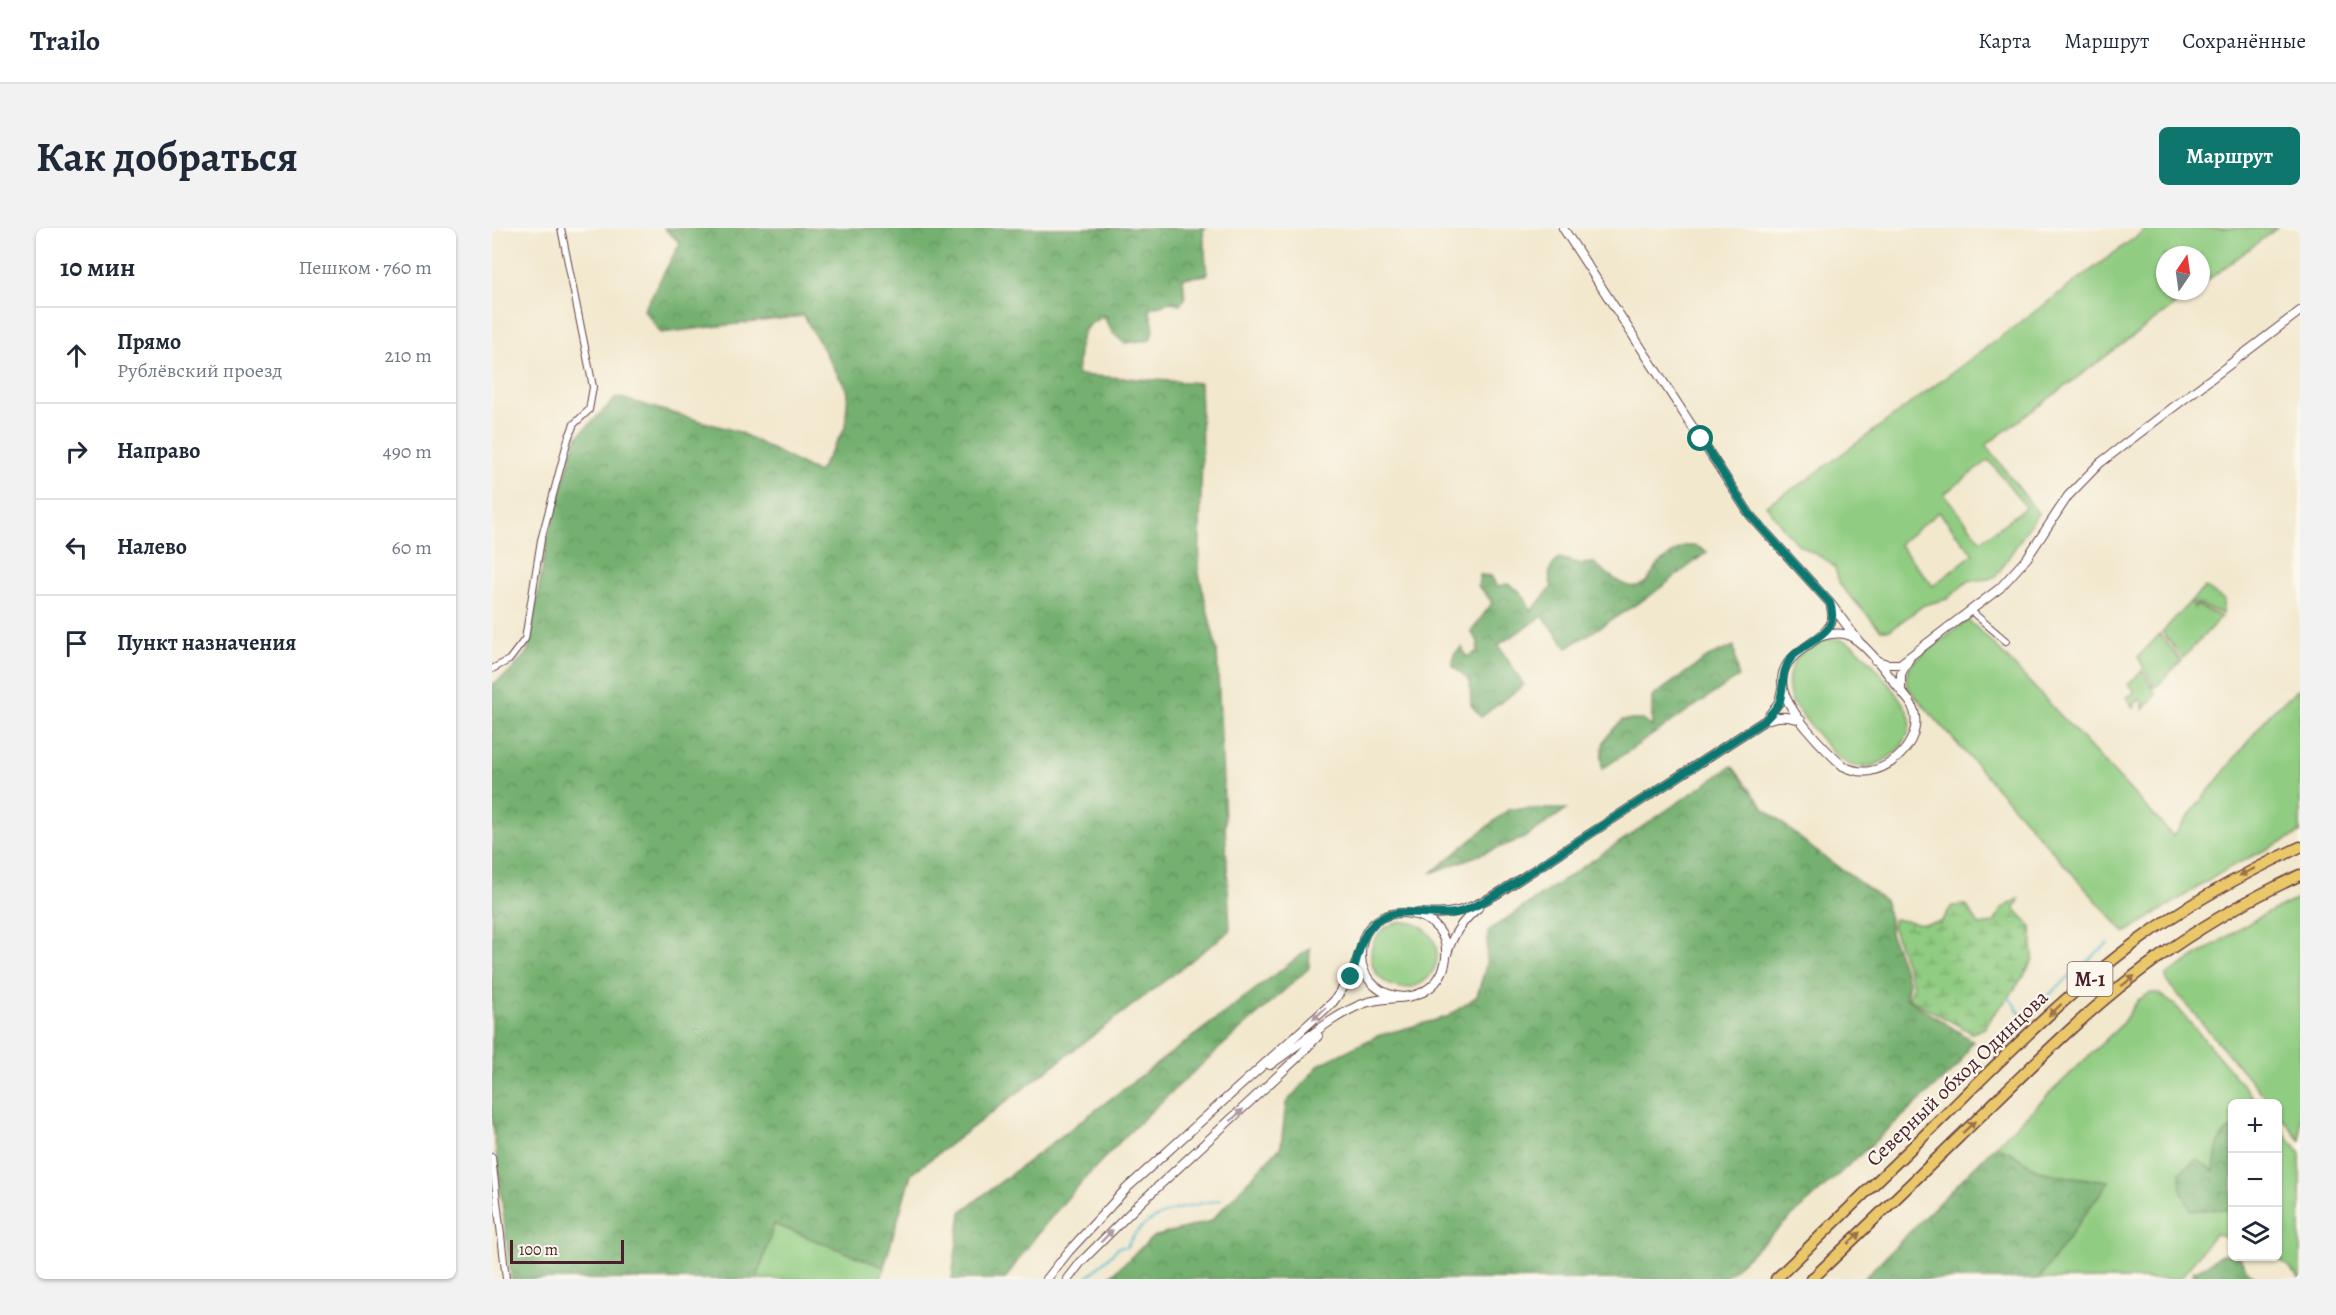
<!DOCTYPE html>
<html lang="ru">
<meta charset="utf-8">
<style>
:root{--surface:#fff;--page:#f2f2f3;--text:#1f2937;--muted:#747a83;--line:#e0e1e3;--accent:#0f766e}
body{margin:0;font-family:Alegreya,serif;background:var(--page);color:var(--text)}
.controls{position:absolute;right:18px;bottom:18px;display:grid;overflow:hidden;border-radius:9px;box-shadow:0 2px 4px #0004}
.controls button{width:54px;height:54px;display:grid;place-items:center;padding:0;border:0;border-bottom:2px solid var(--line);background:var(--surface);color:var(--text);font:30px sans-serif}
.compass{position:absolute;left:1664px;top:18px;width:54px;height:54px;border-radius:50%;background:var(--surface);box-shadow:0 2px 4px #0004;rotate:13deg}
.scale{position:absolute;left:18px;bottom:15px;width:114px;box-sizing:border-box;padding-left:6px;border:3px solid #4a1f2b;border-top:0;font-size:16px;line-height:21px;white-space:nowrap;color:#4a1f2b;-webkit-text-stroke:4px #fbf7ec;paint-order:stroke}
.stop{position:absolute;width:18px;height:18px;margin:-14px;border:4px solid #0f766e;border-radius:50%;background:#fff}
.stop.end{background:#0f766e;border-color:#fff;box-shadow:0 2px 6px #0008}
.list{margin:0;padding:0;list-style:none}
h2{display:flex;justify-content:space-between;align-items:center;height:78px;margin:0;padding:0 24px;font-size:26px}
h2 small{font-size:20px;font-weight:400;color:var(--muted)}
.list li{display:grid;grid-template-columns:39px 1fr auto;gap:18px;align-items:center;box-sizing:border-box;height:96px;padding:0 24px;border-top:2px solid var(--line)}
.list b{display:block;font-size:22px;white-space:nowrap}
.list p{margin:0;font-size:20px;white-space:nowrap;color:var(--muted)}
.list em{font-size:20px;font-style:normal;color:var(--muted)}
.icon{flex:none;width:33px;height:33px;fill:none;stroke:currentColor;stroke-width:2;stroke-linecap:round;stroke-linejoin:round}
.map{position:relative;flex:none;width:1808px;height:1051px;overflow:hidden;border-radius:9px}
header{display:flex;align-items:center;gap:36px;box-sizing:border-box;height:84px;padding:0 30px;background:var(--surface);border-bottom:2px solid var(--line)}
header strong{font-size:28px}
nav{display:flex;gap:33px;margin-inline-start:auto;font-size:21px}
.intro{display:flex;align-items:center;justify-content:space-between;box-sizing:border-box;height:144px;padding:0 36px}
h1{margin:0;font-size:42px}
.button{padding:15px 27px;border-radius:9px;background:var(--accent);color:#fff;font-size:21px;font-weight:700}
main{display:flex;gap:36px;padding:0 36px}
aside{flex:1;background:var(--surface);border-radius:9px;box-shadow:0 2px 4px #0004}
.map>svg:first-child{display:block}
</style>
<header>
<strong>Trailo</strong>
<nav><a>Карта</a><a>Маршрут</a><a>Сохранённые</a></nav>
</header>
<div class="intro"><h1>Как добраться</h1><a class="button">Маршрут</a></div>
<main>
<aside>
<h2>10 мин<small>Пешком · 760 m</small></h2>
<ul class="list">
<li><svg class="icon" aria-label="ahead" viewBox="0 0 24 24"><path d="M12 20V5M6 11l6-6 6 6"/></svg><div><b>Прямо</b><p>Рублёвский проезд</p></div><em>210 m</em></li>
<li><svg class="icon" aria-label="right" viewBox="0 0 24 24"><path d="M7 20v-9h11M14 6l5 5-5 5"/></svg><div><b>Направо</b></div><em>490 m</em></li>
<li><svg class="icon" aria-label="left" viewBox="0 0 24 24"><path d="M17 20v-9H6M10 6l-5 5 5 5"/></svg><div><b>Налево</b></div><em>60 m</em></li>
<li><svg class="icon" aria-label="arrive" viewBox="0 0 24 24"><path d="M6 21V4h12l-3 4 3 4H6"/></svg><div><b>Пункт назначения</b></div></li>
</ul>
</aside>
<div class="map">
<svg width="1808" height="1051" viewBox="0 0 1808 1051">
<defs>
<pattern id="forest-crowns" width="20" height="18" patternUnits="userSpaceOnUse" patternTransform="scale(1.5)"><rect width="20" height="18" fill="#74b06f"/><path d="M2 6a3 3 0 1 1 6 0M12 15a3 3 0 1 1 6 0" fill="none" stroke="#618f5b"/></pattern>
<pattern id="wetland-marsh" width="20" height="14" patternUnits="userSpaceOnUse" patternTransform="scale(1.5)"><rect width="20" height="14" fill="#90cc81"/><path d="M1 5h8M5 5V1M11 12h8M15 12V8" fill="none" stroke="#78a56a"/></pattern>
</defs>
<rect width="100%" height="100%" fill="#fbf7ec"/>
<filter id="ink" filterUnits="userSpaceOnUse"><feTurbulence type="fractalNoise" baseFrequency=".0167" numOctaves="2"/><feDisplacementMap in="SourceGraphic" scale="12" xChannelSelector="R" yChannelSelector="G"/><feConvolveMatrix kernelMatrix="1 2 1 2 8 2 1 2 1" color-interpolation-filters="sRGB"/></filter>
<filter id="wash" filterUnits="userSpaceOnUse"><feTurbulence type="fractalNoise" baseFrequency=".008" numOctaves="4" result="noise"/><feDisplacementMap in="SourceGraphic" scale="24" xChannelSelector="R" yChannelSelector="G"/><feGaussianBlur stdDeviation="1.35" result="paint"/><feColorMatrix in="noise" values="0 0 0 0 0 0 0 0 0 0 0 0 0 0 0 0 0 1.4 0 .05"/><feComposite in="paint" operator="in"/></filter>
<g filter="url(#wash)">
<rect width="100%" height="100%" fill="#f2e8ce"/>
<!-- green -->
<path fill="#90cc81" stroke="#6d7656" stroke-width="1.5" fill-rule="evenodd" d="M1656,0H1785L1709,57V27H1673V63H1702L1494,217L1546,285L1509,341L1504,348L1496,351L1476,353L1455,371L1432,377L1398,402H1389L1348,357L1343,340L1336,333L1307,317L1292,301L1274,277L1312,254ZM1497,232L1534,279L1489,313L1452,266ZM1447,284L1481,326L1441,358L1407,316Z
M1713,359L1732,372L1730,386L1699,373Z
M1698,374L1702,377V380L1704,377L1729,389L1691,430L1670,404Z
M1476,392L1499,413L1681,608L1780,483L1808,460V605L1738,639L1633,705L1416,460C1412,450 1415,445 1419,436Z
M1668,406L1689,433L1663,460L1646,429Z
M1337,411C1345,411 1353,411 1359,416C1373,424 1416,476 1418,491C1421,521 1377,552 1351,533C1334,521 1314,491 1300,474C1289,443 1306,418 1337,411Z
M1650,442L1664,467L1651,481V475L1647,472L1643,474L1641,480L1634,469L1641,466L1642,461L1636,457Z
M1808,670V912L1786,885V876L1778,875L1675,754L1674,747L1767,689Z
M879 727a33 33 0 1 1 66 0a33 33 0 1 1-66 0Z
M1658,765H1666L1684,778L1766,875L1740,876V900C1723,909 1725,926 1722,944L1704,931L1688,944L1732,982L1740,981V1012L1723,1006L1688,1051H1547L1616,953L1570,948L1547,943L1518,924L1503,918L1629,797L1646,772Z
M1786,898L1808,924V1051L1788,1031L1782,1029L1786,1028V952L1789,941L1786,933Z
M282,996L392,1039L389,1051H265Z"/>
<!-- forest -->
<path fill="url(#forest-crowns)" stroke="#5f684d" stroke-width="1.5" d="M172,0H714L711,2L715,47L691,50L693,71L688,76L679,74L657,80L662,100L658,112L632,115L621,105L614,93L615,88C583,96 588,120 585,147L708,155L710,221L707,346L725,423L738,703L419,946L392,1039L282,996L265,1051H19L0,888V457L19,443L36,423L55,312L84,210L125,169L247,204L326,245L353,200L356,164L312,88L169,105L152,82L188,15Z
M1192,318H1204L1215,324L1159,367L1075,420L1051,388L1006,417L1032,457L989,489L979,477L978,453L961,438L962,426L970,419L974,429L985,424L986,413L979,404L1000,375L994,366L986,358L988,347L999,348L1005,358L1016,356C1030,363 1034,369 1038,383C1048,376 1051,367 1060,359C1055,346 1057,340 1067,330L1090,336L1102,335C1114,344 1135,366 1151,356C1159,352 1160,343 1165,338C1173,330 1183,324 1192,318Z
M1242,418L1246,449L1110,541C1108,515 1111,511 1130,492H1151L1160,499V469L1216,429Z
M1240,538L1272,580L1320,620L1392,672L1398,691V705L1417,755L1414,770L1481,813L1466,838L1231,1051H615L661,1009L719,993L789,918L794,875L828,836L885,808L955,789L985,768L994,738L996,703Z
M1017,581H1075L1032,610L939,645Z
M818,720L817,740C711,837 593,931 513,1051H460L469,984Z
M1740,900V981L1699,982L1689,962L1688,944L1704,931L1722,943C1725,926 1723,909 1740,900Z
M1503,918L1518,924L1547,943L1570,948L1617,953L1547,1051H1371Z
M1733,1026L1747,1029L1755,1042L1765,1051H1699L1702,1043C1714,1040 1721,1029 1733,1026Z"/>
<!-- wetland -->
<path fill="url(#wetland-marsh)" stroke="#6d7656" stroke-width="1.5" d="M1527,671L1523,681L1539,699L1541,731L1532,747L1517,769L1500,788L1493,800L1480,805L1416,770L1421,757L1400,698L1402,691L1431,696L1449,694L1460,678L1474,677L1487,697L1502,695L1509,681Z"/>
<g fill="none" stroke-linecap="round" stroke-linejoin="round">
<!-- stream -->
<path stroke="#50b7ce" stroke-width="2" d="M1517,769L1530,788
M1514,804L1616,715
M594,1051L627,1019H635C649,985 697,977 729,972"/>
</g>
</g>
<g filter="url(#ink)">
<g fill="none" stroke-linecap="round" stroke-linejoin="round">
<defs>
<path id="minor" d="M1479,383L1514,413
M0,441L17,432L33,411L49,312L76,211L82,196L97,182L101,159L69,0
M0,929L14,1051"/>
<path id="tertiary" d="M1071,0L1258,287L1338,375L1368,415
M1328,409C1337,406 1347,404 1356,407C1376,415 1403,457 1418,474C1435,503 1409,537 1378,543C1368,545 1359,542 1351,538C1332,521 1297,485 1291,461C1281,417 1351,416 1339,379
M1383,432L1395,436H1408L1508,360L1535,330L1576,268L1608,235L1808,83
M1409,462V446L1417,431
M1275,490L1287,474L1290,461
M927,685C961,688 976,682 1005,666L1272,493C1286,487 1295,488 1309,492
M955,726C960,708 971,692 986,680
M778,837C806,818 842,786 873,775C891,768 913,773 931,764C942,758 950,748 953,736C966,676 870,665 869,725C868,752 890,770 916,769
M555,1051L577,1023L635,960L841,774L859,749L869,721
M576,1051L589,1034L645,978L804,831L826,808"/>
<path id="trunk" d="M1284,1051C1336,1000 1389,950 1441,899C1507,834 1572,767 1647,712C1697,675 1751,646 1808,619
M1320,1051C1369,1004 1418,957 1467,909C1530,848 1592,783 1663,732C1709,698 1757,671 1808,647"/>
</defs>
<!-- minor casing -->
<use href="#minor" stroke="#633d43" stroke-width="8"/>
<!-- tertiary casing -->
<use href="#tertiary" stroke="#633d43" stroke-width="10"/>
<!-- trunk casing -->
<use href="#trunk" stroke="#633d43" stroke-width="13"/>
<!-- minor -->
<use href="#minor" stroke="#fff" stroke-width="6"/>
<!-- tertiary -->
<use href="#tertiary" stroke="#fff" stroke-width="8"/>
<!-- trunk -->
<use href="#trunk" stroke="#eac769" stroke-width="10"/>
</g>
<!-- one-way arrows -->
<defs><path id="oneway-solid" d="M-6-.8H1V-3.2L6.5 0L1 3.2V.8H-6Z" transform="scale(1.5)"/></defs>
<g fill="#9a734a">
<use href="#oneway-solid" transform="translate(1755 644) rotate(154)"/>
<use href="#oneway-solid" transform="translate(1636 753) rotate(-38)"/>
<use href="#oneway-solid" transform="translate(1563 782) rotate(137)"/>
<use href="#oneway-solid" transform="translate(1477 899) rotate(-44)"/>
<use href="#oneway-solid" transform="translate(1362 1010) rotate(-44)"/>
</g>
<g fill="#ae9aa0">
<use href="#oneway-solid" transform="translate(827 786) rotate(138)"/>
<use href="#oneway-solid" transform="translate(745 887) rotate(-43)"/>
<use href="#oneway-solid" transform="translate(615 1008) rotate(-45)"/>
</g>
</g>
<g fill="none" stroke-linecap="round" stroke-linejoin="round" filter="url(#ink)">
<!-- route -->
<path stroke="#0f766e" stroke-width="8" d="M859,749C865,734 867,714 877,701C898,673 935,690 964,685C979,682 992,673 1005,666L1272,493C1278,487 1283,482 1287,475C1293,460 1288,444 1299,430C1316,410 1349,409 1338,375L1258,287L1209,211"/>
</g>
<g text-anchor="middle" stroke-width="4.5" stroke-linejoin="round" paint-order="stroke">
<!-- shield labels -->
<rect fill="#fbf7ec" stroke="#7f6065" stroke-width="1.5" x="1575.5" y="734" width="45" height="34" rx="4.5"/>
<g font-size="20" font-weight="bold" fill="#4a1f2b">
<text x="1598" y="758">М-1</text>
</g>
<!-- street labels -->
<g font-size="21" fill="#4a1f2b" stroke="#fbf7ec">
<text transform="translate(1465 850) rotate(-44)" y="7">Северный обход Одинцова</text>
</g>
</g>
</svg>
<div class="controls">
<button>+</button>
<button>−</button>
<button><svg class="icon" aria-label="layers" viewBox="0 0 24 24"><path d="M12 4l9 5-9 5-9-5zM3 14l9 5 9-5"/></svg></button>
</div>
<svg class="compass" viewBox="-18 -18 36 36"><path d="M0-13l5 13h-10z" fill="#e53935"/><path d="M0 13l5-13h-10z" fill="#747a83"/></svg>
<div class="scale">100 m</div>
<div class="stop" style="left:1209px;top:211px"></div>
<div class="stop end" style="left:859px;top:749px"></div>
</div>
</main>
